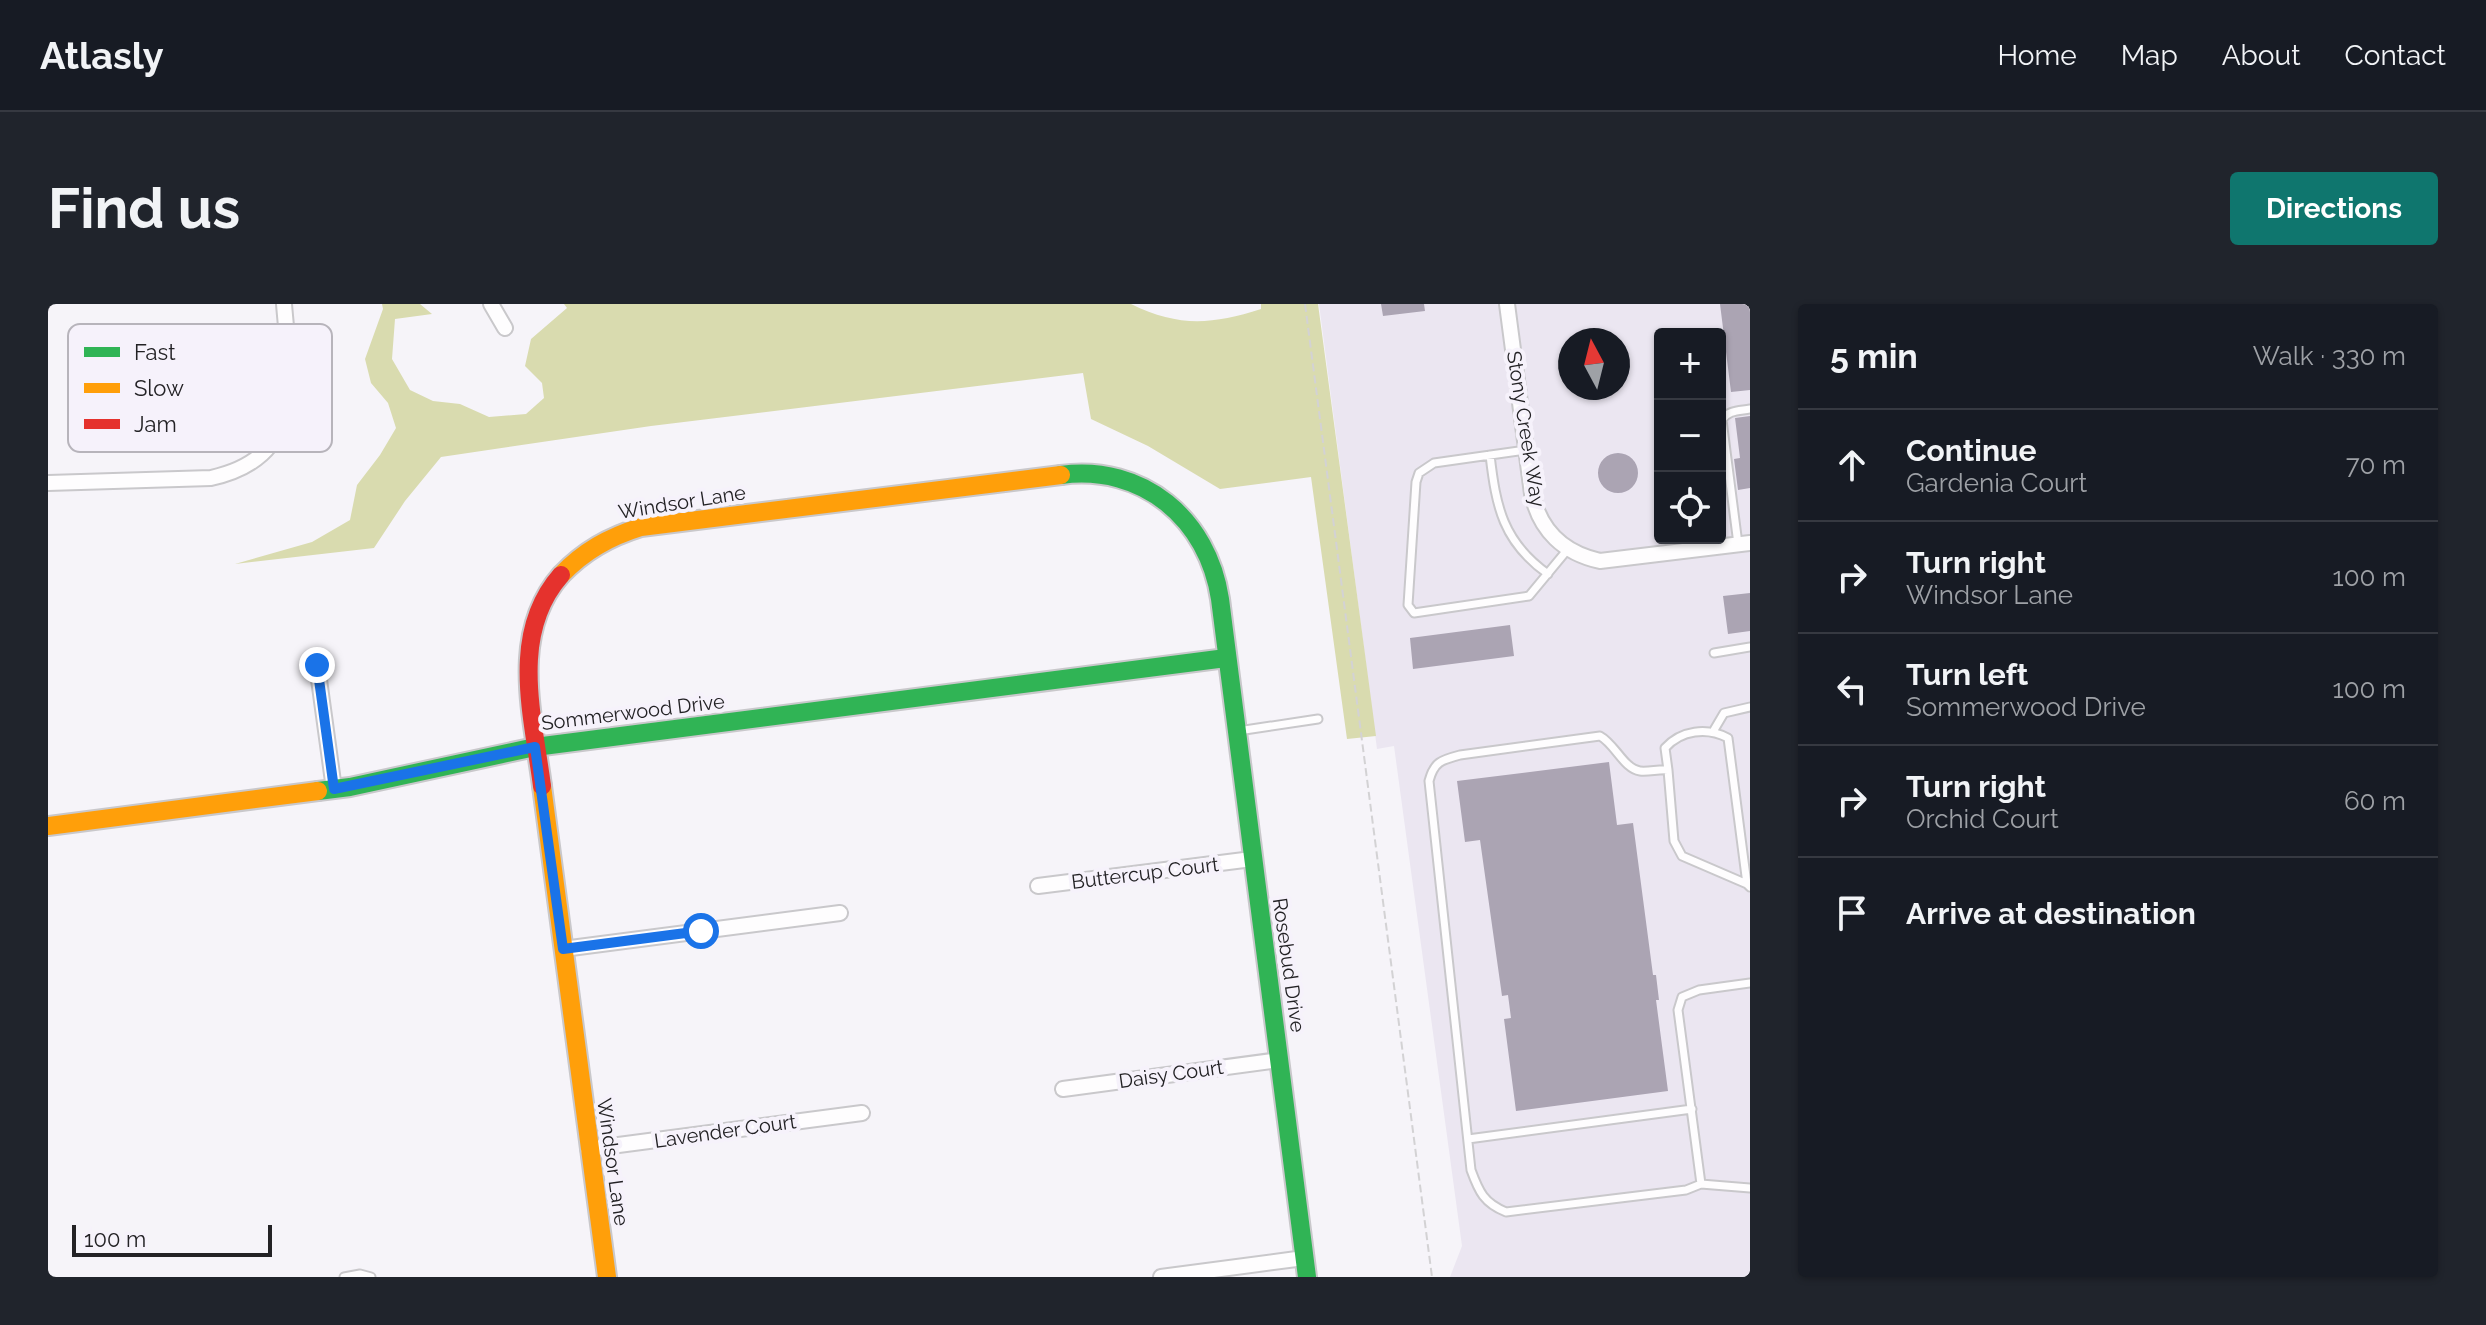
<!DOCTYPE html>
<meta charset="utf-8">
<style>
:root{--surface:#171b24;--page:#20242c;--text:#f1f3f6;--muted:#9ea1a6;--line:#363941;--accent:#0f766e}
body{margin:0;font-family:Raleway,sans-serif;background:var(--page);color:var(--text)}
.controls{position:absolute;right:24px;top:24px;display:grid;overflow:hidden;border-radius:8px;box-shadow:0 2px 6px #0004}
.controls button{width:72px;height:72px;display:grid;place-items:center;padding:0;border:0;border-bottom:2px solid var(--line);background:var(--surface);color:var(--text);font:40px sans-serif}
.compass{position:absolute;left:1510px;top:24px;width:72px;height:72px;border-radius:50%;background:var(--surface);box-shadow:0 2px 6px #0004;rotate:353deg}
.scale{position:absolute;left:24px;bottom:20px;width:200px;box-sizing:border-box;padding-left:8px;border:4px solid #232225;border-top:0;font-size:22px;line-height:28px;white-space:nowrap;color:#232225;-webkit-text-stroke:6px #f6f2fb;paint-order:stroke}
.stop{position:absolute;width:24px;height:24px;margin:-18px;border:6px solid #1a73e8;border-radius:50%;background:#fff}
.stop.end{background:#1a73e8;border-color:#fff;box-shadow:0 2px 8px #0008}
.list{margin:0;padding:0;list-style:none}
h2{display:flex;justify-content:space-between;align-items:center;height:104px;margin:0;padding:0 32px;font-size:34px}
h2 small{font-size:26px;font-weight:400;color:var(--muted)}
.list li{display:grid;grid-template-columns:52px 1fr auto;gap:24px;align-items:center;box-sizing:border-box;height:112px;padding:0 32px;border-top:2px solid var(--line)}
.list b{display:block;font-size:30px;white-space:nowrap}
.list p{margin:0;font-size:26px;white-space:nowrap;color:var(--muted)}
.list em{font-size:26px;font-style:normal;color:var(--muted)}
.icon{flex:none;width:44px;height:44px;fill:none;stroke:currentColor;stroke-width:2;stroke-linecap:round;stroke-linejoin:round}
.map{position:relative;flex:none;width:1702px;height:973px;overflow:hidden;border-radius:8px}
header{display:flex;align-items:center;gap:48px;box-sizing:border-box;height:112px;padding:0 40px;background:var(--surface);border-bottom:2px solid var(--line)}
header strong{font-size:38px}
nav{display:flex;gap:44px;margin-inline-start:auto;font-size:28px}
.intro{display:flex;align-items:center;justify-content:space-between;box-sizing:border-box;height:192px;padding:0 48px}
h1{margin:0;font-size:56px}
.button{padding:20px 36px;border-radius:8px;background:var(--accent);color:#fff;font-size:28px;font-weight:700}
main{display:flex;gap:48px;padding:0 48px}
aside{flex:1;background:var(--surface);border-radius:8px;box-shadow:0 2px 6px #0004}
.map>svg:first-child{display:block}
</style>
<header>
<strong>Atlasly</strong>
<nav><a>Home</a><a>Map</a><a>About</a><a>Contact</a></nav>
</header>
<div class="intro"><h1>Find us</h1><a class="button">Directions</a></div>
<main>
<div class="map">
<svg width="1702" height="973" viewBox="0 0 1702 973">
<rect width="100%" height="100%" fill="#f6f4f9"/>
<!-- built -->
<path fill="#ebe6f1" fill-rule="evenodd" d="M1271,0H1702V973H1402L1414,942L1346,442L1329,445ZM1612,30H1672V234H1612ZM1522,36H1570V84H1522Z"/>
<!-- forest -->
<path fill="#d9dbaf" d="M334,0H372L384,10L347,15L344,55L362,86L385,97L412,100L441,113L478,110L496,94L494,79L477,62L483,35L519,4L516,0H1083C1130,23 1163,21 1213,5V0H1270L1328,432L1299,435L1263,173L1172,185L1100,142L1043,115L1035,69L603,122L393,153L357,197L326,244L187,260L264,238L302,216L309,181L332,151L348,124L340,99L323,79L317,55L335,5Z"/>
<!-- building -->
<path fill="#aba4b3" d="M1333,0H1376L1377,7L1335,12Z
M1672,0H1702V86L1683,88Z
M1702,112V184L1690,186L1686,155L1692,154L1687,114Z
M1550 169a20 20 0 1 1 40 0a20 20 0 1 1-40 0Z
M1702,289V327L1680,330L1675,292Z
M1462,321L1466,352L1365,365L1362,334Z
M1561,458L1569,521L1585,519L1605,671H1608L1611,696H1608L1620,787L1468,807L1456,715L1463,714L1460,691L1454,692L1432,536L1417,538L1409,477Z"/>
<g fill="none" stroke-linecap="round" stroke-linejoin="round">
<defs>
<path id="lane" d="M1478,146L1386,159L1371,169L1368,178L1360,301L1366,309L1481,292L1520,245
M1442,151C1448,203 1455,238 1500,270
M1690,240L1674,116C1680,106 1691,107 1702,105
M1666,349L1702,343
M1666,426L1676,409L1702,403
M1190,427L1270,415
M1620,466L1626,537L1634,552L1699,580
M1702,679L1651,686L1634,693L1630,706L1653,880L1702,884
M1420,835L1644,805
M1653,880L1638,886L1458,908C1436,899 1431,888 1423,866L1381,477C1386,458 1393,456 1412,451L1552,432C1567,440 1576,465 1592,467C1601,468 1611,465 1620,466L1617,444C1633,426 1659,423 1680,434L1699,580L1702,583
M296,973L312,970L323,973"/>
<path id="street" d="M443,0L457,24
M1459,0L1484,190C1492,227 1516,249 1552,257L1702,239
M0,179L163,174C259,153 242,74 236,0
M269,361L286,485
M990,582L1204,555
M515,645L792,609
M1015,785L1231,756
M540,845L814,809
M1113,973L1256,954"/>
<path id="fast" d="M1013,171C1095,160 1160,215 1172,295L1259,973
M270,487L302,483L487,443L1178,354"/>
<path id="slow" d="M513,271C536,247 561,233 593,223L1013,171
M494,482L559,973
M0,522L270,487"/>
<path id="jam" d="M494,482C485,412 461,330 513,271"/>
</defs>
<!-- lane casing -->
<use href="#lane" stroke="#c9c8cb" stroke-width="11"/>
<!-- street casing -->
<use href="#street" stroke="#c9c8cb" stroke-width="18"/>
<!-- fast casing -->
<use href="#fast" stroke="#c9c8cb" stroke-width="22"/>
<!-- slow casing -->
<use href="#slow" stroke="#c9c8cb" stroke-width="22"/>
<!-- jam casing -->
<use href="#jam" stroke="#c9c8cb" stroke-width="22"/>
<!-- path -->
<path stroke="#d3d2d4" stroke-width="2" stroke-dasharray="8 4" stroke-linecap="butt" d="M1257,0L1384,973"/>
<!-- lane -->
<use href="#lane" stroke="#fefdfe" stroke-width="7"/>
<!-- street -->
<use href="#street" stroke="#fefdfe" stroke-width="14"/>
<!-- fast -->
<use href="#fast" stroke="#30b455" stroke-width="18"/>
<!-- slow -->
<use href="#slow" stroke="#ff9f0a" stroke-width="18"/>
<!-- jam -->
<use href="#jam" stroke="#e5322d" stroke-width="18"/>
</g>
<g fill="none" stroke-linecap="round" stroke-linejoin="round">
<!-- route -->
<path stroke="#1a73e8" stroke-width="10" d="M269,361L286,485L487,443L515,645L653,627"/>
</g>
<g text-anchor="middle" stroke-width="8" stroke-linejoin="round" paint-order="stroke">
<!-- street labels -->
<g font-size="20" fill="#232225" stroke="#f6f2fb">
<text transform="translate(1478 125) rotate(81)" y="7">Stony Creek Way</text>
<text transform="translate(634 198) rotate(-9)" y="7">Windsor Lane</text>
<text transform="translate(585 408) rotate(-7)" y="7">Sommerwood Drive</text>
<text transform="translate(1097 569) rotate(-7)" y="7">Buttercup Court</text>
<text transform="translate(1241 661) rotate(82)" y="7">Rosebud Drive</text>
<text transform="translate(1123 770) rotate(-8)" y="7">Daisy Court</text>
<text transform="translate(677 827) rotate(-8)" y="7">Lavender Court</text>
<text transform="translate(565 858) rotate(82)" y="7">Windsor Lane</text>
</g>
</g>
<!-- legend -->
<rect x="20" y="20" width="264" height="128" rx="12" fill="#f6f2fb" stroke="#b7b4bb" stroke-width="2"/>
<rect x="36" y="43" width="36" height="10" fill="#30b455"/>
<rect x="36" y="79" width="36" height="10" fill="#ff9f0a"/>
<rect x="36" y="115" width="36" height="10" fill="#e5322d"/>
<g font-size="22" fill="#232225">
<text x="86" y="56">Fast</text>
<text x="86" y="92">Slow</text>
<text x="86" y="128">Jam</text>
</g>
</svg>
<div class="controls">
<button>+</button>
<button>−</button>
<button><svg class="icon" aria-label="locate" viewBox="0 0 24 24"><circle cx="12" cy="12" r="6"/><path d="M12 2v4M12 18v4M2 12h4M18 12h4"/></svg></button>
</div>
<svg class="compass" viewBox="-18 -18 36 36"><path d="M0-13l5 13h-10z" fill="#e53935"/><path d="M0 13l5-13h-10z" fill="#9ea1a6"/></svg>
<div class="scale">100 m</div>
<div class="stop" style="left:653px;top:627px"></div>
<div class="stop end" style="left:269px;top:361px"></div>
</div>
<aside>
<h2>5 min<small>Walk · 330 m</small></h2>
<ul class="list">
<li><svg class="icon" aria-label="ahead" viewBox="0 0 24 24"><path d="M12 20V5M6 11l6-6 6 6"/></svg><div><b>Continue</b><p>Gardenia Court</p></div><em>70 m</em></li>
<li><svg class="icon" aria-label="right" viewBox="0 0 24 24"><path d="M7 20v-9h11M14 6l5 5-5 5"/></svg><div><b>Turn right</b><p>Windsor Lane</p></div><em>100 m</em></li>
<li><svg class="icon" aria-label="left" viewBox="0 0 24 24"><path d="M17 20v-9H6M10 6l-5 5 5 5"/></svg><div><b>Turn left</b><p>Sommerwood Drive</p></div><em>100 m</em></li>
<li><svg class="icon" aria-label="right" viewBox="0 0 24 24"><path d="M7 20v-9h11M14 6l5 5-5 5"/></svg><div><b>Turn right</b><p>Orchid Court</p></div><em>60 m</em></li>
<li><svg class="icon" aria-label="arrive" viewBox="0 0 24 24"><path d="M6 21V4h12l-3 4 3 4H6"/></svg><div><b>Arrive at destination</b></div></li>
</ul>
</aside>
</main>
